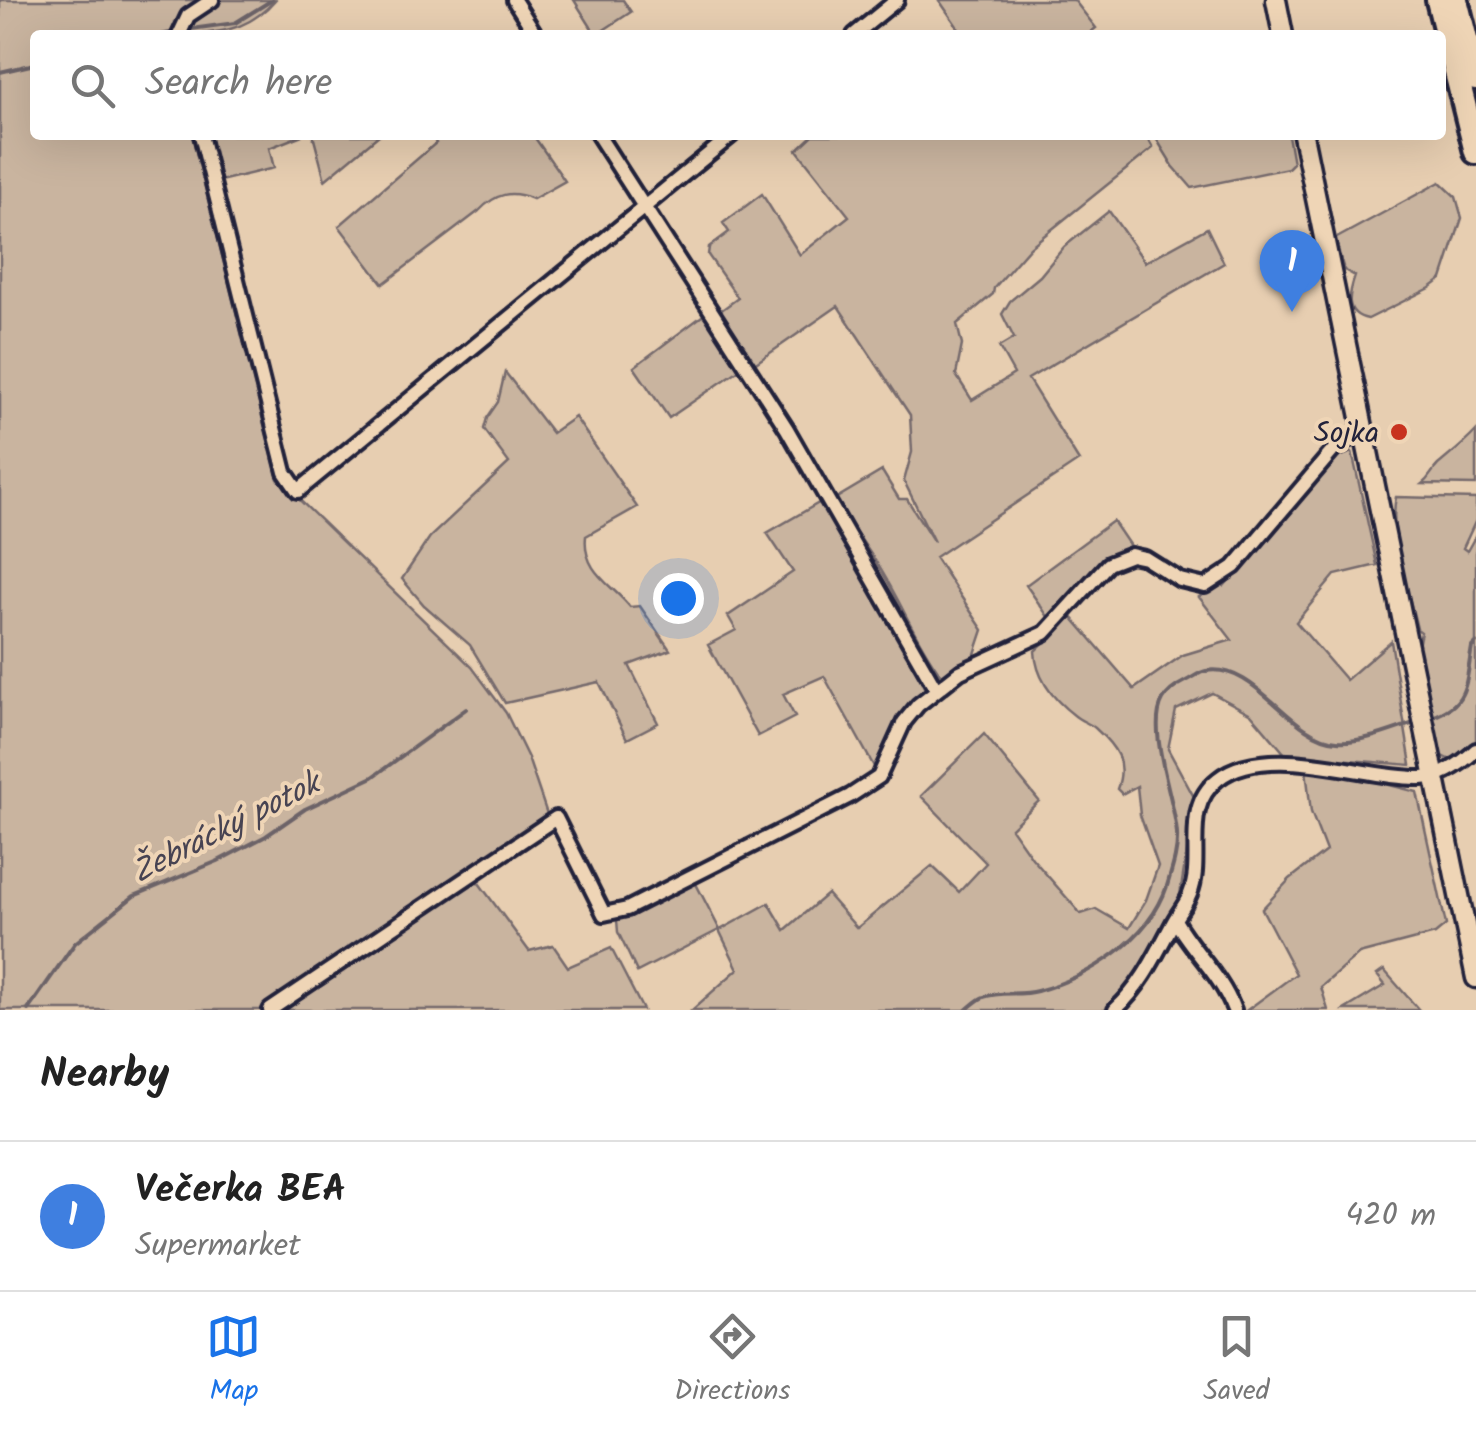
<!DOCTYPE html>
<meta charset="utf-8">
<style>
:root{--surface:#fff;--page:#f6f6f6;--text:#222;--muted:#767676;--line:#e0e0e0;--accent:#1a73e8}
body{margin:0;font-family:Kalam,sans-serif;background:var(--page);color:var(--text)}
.you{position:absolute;left:678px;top:598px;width:35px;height:35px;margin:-25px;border:8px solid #fff;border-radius:50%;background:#1a73e8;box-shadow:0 0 0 15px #1a73e833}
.badge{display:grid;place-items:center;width:65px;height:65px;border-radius:50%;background:var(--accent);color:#fff;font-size:32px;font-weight:700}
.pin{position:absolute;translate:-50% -82px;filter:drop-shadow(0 2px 5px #0008)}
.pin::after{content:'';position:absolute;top:52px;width:35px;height:30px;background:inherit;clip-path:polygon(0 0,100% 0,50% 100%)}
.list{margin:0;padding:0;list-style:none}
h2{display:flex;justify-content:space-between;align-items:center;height:130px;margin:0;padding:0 40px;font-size:42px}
h2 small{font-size:32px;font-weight:400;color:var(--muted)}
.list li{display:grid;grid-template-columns:65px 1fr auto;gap:30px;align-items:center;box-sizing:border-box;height:150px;padding:0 40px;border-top:2px solid var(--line)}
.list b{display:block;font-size:38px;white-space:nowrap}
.list p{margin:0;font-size:32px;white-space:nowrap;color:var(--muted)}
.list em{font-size:32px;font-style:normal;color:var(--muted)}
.icon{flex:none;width:55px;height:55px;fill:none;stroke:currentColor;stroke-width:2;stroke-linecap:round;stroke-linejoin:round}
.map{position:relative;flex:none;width:1476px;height:1010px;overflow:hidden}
.search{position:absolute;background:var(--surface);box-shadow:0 10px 40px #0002;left:30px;right:30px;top:30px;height:110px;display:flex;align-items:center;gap:25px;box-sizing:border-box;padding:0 35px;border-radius:10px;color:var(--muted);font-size:38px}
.sheet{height:280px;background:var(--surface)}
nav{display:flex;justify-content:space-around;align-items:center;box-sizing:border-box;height:140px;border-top:2px solid var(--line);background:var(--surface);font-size:28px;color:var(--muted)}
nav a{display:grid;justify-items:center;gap:5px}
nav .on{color:var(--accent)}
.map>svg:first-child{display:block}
</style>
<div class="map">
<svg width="1476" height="1010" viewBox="0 0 1476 1010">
<rect width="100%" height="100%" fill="#e7ceb1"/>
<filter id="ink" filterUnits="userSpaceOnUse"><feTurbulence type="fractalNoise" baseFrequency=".01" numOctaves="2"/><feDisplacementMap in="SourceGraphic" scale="20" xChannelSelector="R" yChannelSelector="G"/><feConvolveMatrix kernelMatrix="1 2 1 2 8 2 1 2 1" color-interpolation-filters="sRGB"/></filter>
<g filter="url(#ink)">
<!-- green -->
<path fill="#c9b49f" stroke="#766b6d" stroke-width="2.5" d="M0,0H275C263,14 249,24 230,29C174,43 94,35 35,35V135H192L278,479L472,667L506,713L528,758L548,817L264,1010H0Z
M574,0H623L631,12L596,35Z
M939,0H1074L1096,28L1087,35H963Z
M207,135H302L269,148L274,168L220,181Z
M313,135H379L325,180Z
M431,135H533L565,181L533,199C511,190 496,193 479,211L383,284L339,226L436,143Z
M813,135H1146L1153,148L1030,247L994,288L993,294L957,324L962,345L956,375L972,400L1014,374L999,347L1014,338L1002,314L1010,301L1040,276L1064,247L1109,211L1145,262L1207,228L1224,263L1028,379L1079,461L935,557L983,630L974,657L948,676L941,675C914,639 899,596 874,559C861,539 847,520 835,499L882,471L899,499H907L934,542L904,481L912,452L910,415L838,306L750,367L716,314L738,298L708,255L709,247L729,232L723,223L762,194L800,255L849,216L797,150Z
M1154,135H1288L1293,163L1288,168L1192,188L1173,166Z
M1440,182L1456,197L1462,218L1442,279L1430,288L1368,319C1343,314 1349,294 1355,276L1344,270L1335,239Z
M702,316L708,317L742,368L669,418L634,367Z
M505,372L552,433L575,417L637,507L586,536C582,572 613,585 630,607L640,606L670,650L629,665L658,723L627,739L599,682L505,703L470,645L424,605L402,579L430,537L509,463L484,429L487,418L498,402Z
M1476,431V485L1422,484C1430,478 1431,472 1438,465C1451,454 1464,444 1476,431Z
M1352,452L1377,565L1335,575L1296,622L1346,680L1391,641L1411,765L1286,755L1251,714L1212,693L1176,710L1168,749L1195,799L1180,895L1162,937L1132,985L1105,1010H692L738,969L719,930L637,972L618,932L617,920L694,880L720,930L769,903L785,930L827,894L857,928L932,866L959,892L986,863L921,796L984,734L1039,801L1011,828L1032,858L1081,914L1096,909L1129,928L1146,900L1158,866L1140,815L1137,786L1122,794L1117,789C1127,762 1116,747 1095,728C1089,723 1081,721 1075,716C1054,700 1036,678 1035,651L1071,616L1134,689L1183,655L1232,640L1199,597L1222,582L1224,586L1337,458Z
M1396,497L1476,499V520L1463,548L1467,551L1476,535V741L1459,756L1448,759L1440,755L1418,646L1421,632L1417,629C1409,593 1388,531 1396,497Z
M824,500L864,576L868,578L925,678L922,683L926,691L877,772L824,676L783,694L795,717L758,736L708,645L736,630L728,616L793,572L767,533Z
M1113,521L1132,549C1096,553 1073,595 1051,621L1026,585Z
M1306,770L1366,779L1417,792L1446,925L1435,934L1359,954L1321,987L1328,1010H1247L1296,974L1262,909L1290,879L1326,851L1311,812Z
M479,883L529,951L553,945L568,967L611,948L643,1010H282L471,884Z
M1384,970L1419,1010H1344L1385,985L1377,975Z"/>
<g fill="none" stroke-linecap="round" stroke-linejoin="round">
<!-- stream -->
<path stroke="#6c6368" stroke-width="4" d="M184,30L235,23L272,0
M161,35L174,32
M0,72L35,64
M1426,719C1469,706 1465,686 1472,647L1476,643
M28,1010L75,943L134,896L218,861L266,836L305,809L373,777L466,709
M966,1010C971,1006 978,999 984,997C1000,991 1020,996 1037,991C1089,977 1149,940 1167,886C1172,869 1178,852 1177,834C1175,799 1146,730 1163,700C1168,691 1178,685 1186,681C1192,678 1200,672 1206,671C1256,662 1290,738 1337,741C1363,743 1392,730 1417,722"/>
<defs>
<path id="minor" d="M514,0L536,35
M179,35L188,16L212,0
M854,35L897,0
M201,135L285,472L298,491L732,135
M598,135L787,429L936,689
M1175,920C1193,952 1221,975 1234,1010
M270,1010L556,818L604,914L627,909L850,796L879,777L904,722L918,705L960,672L1045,633L1108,564L1131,555L1145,558L1180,580L1205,586L1234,567L1336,447L1362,432
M1115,1010C1143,984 1156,954 1174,921C1179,912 1186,904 1190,894C1205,858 1180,809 1218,779C1268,740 1367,780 1422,778C1443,777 1462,763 1476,750"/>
<path id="secondary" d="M1276,0L1283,35
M1303,135L1476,978"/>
<path id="trunk" d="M1438,0L1476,152
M1456,0L1476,79"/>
</defs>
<!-- minor casing -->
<use href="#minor" stroke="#22223b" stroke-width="20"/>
<!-- secondary casing -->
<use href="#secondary" stroke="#22223b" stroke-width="25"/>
<!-- trunk casing -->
<use href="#trunk" stroke="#22223b" stroke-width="30"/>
<!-- minor -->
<use href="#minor" stroke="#efd5b6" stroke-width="12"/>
<!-- secondary -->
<use href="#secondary" stroke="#efd5b6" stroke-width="18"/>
<!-- trunk -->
<use href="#trunk" stroke="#efd5b6" stroke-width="22"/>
</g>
</g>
<!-- markers -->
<circle fill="#c8321e" stroke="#efd5b6" stroke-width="4" cx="1399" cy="432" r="10"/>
<g text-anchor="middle" stroke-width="8" stroke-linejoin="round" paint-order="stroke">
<!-- poi labels -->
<g font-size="30" fill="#22223b" stroke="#efd5b6" text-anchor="end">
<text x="1379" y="442">Sojka</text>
</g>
<!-- water labels -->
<g font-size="32" font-style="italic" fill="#474352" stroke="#efd5b6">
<text transform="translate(225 827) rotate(-27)" y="11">Žebrácký potok</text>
</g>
</g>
</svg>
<div class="you"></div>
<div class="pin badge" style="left:1292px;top:312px;background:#3f7fe0">1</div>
<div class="search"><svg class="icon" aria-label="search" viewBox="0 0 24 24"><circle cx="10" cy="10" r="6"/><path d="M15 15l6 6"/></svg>Search here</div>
</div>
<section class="sheet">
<h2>Nearby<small></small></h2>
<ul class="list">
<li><span class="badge" style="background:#3f7fe0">1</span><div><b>Večerka BEA</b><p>Supermarket</p></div><em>420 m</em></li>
</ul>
</section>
<nav>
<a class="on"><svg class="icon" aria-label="map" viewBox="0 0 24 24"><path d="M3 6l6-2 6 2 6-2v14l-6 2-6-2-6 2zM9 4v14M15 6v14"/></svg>Map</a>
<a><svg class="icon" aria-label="directions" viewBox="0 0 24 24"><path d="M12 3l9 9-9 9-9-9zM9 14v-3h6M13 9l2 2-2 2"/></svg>Directions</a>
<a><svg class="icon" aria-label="saved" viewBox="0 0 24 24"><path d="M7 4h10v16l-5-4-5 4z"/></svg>Saved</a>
</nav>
